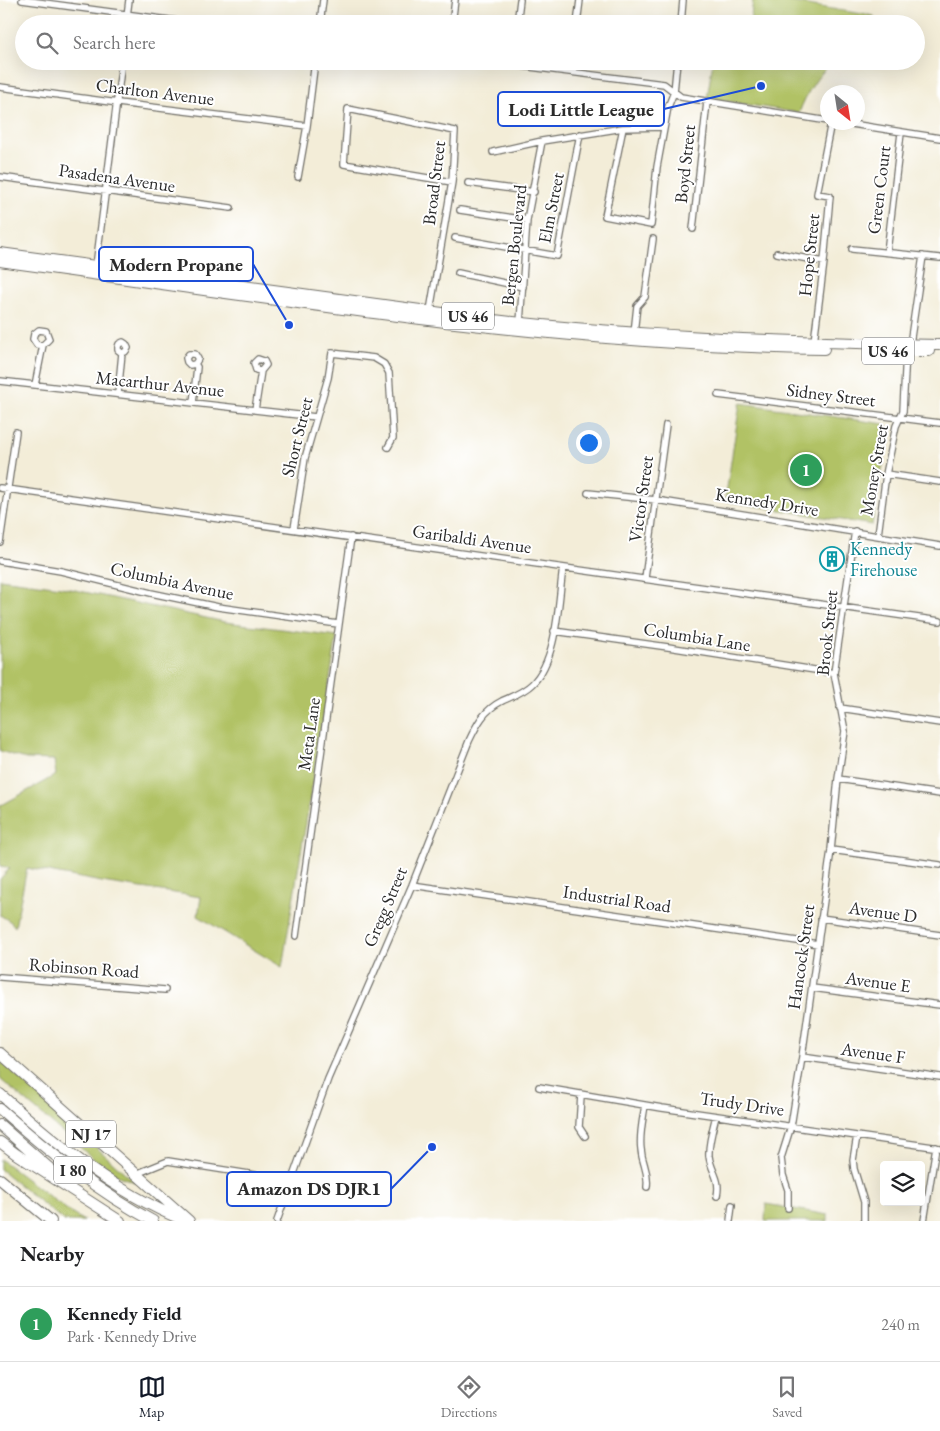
<!DOCTYPE html>
<meta charset="utf-8">
<style>
:root{--surface:#fff;--page:#f2f2f2;--text:#202124;--muted:#757577;--line:#e0e0e0;--accent:#111827}
body{margin:0;font-family:"EB Garamond",serif;background:var(--page);color:var(--text)}
.controls{position:absolute;right:15px;bottom:15px;display:grid;overflow:hidden;border-radius:5px;box-shadow:0 5px 20px #0002}
.controls button{width:45px;height:45px;display:grid;place-items:center;padding:0;border:0;border-bottom:1px solid var(--line);background:var(--surface);color:var(--text);font:25px sans-serif}
.compass{position:absolute;left:820px;top:85px;width:45px;height:45px;border-radius:50%;background:var(--surface);box-shadow:0 5px 20px #0002;rotate:150deg}
.you{position:absolute;left:588px;top:442px;width:18px;height:18px;margin:-12px;border:4px solid #fff;border-radius:50%;background:#1a73e8;box-shadow:0 0 0 8px #1a73e833}
.badge{display:grid;place-items:center;width:32px;height:32px;border-radius:50%;background:var(--accent);color:#fff;font-size:16px;font-weight:700}
.pin{position:absolute;translate:-50% -50%;border:2px solid #fff;box-shadow:0 1px 5px #0006}
.list{margin:0;padding:0;list-style:none}
h2{display:flex;justify-content:space-between;align-items:center;height:65px;margin:0;padding:0 20px;font-size:21px}
h2 small{font-size:16px;font-weight:400;color:var(--muted)}
.list li{display:grid;grid-template-columns:32px 1fr auto;gap:15px;align-items:center;box-sizing:border-box;height:75px;padding:0 20px;border-top:1px solid var(--line)}
.list b{display:block;font-size:19px;white-space:nowrap}
.list p{margin:0;font-size:16px;white-space:nowrap;color:var(--muted)}
.list em{font-size:16px;font-style:normal;color:var(--muted)}
.icon{flex:none;width:28px;height:28px;fill:none;stroke:currentColor;stroke-width:2;stroke-linecap:round;stroke-linejoin:round}
.map{position:relative;flex:none;width:940px;height:1221px;overflow:hidden}
.search{position:absolute;background:var(--surface);box-shadow:0 5px 20px #0002;left:15px;right:15px;top:15px;height:55px;display:flex;align-items:center;gap:12px;box-sizing:border-box;padding:0 18px;border-radius:28px;color:var(--muted);font-size:19px}
.sheet{height:140px;background:var(--surface)}
nav{display:flex;justify-content:space-around;align-items:center;box-sizing:border-box;height:70px;border-top:1px solid var(--line);background:var(--surface);font-size:14px;color:var(--muted)}
nav a{display:grid;justify-items:center;gap:2px}
nav .on{color:var(--accent)}
.map>svg:first-child{display:block}
</style>
<div class="map">
<svg width="940" height="1221" viewBox="0 0 940 1221">
<rect width="100%" height="100%" fill="#fff"/>
<filter id="ink" filterUnits="userSpaceOnUse"><feTurbulence type="fractalNoise" baseFrequency=".02" numOctaves="2"/><feDisplacementMap in="SourceGraphic" scale="10" xChannelSelector="R" yChannelSelector="G"/><feConvolveMatrix kernelMatrix="1 2 1 2 8 2 1 2 1" color-interpolation-filters="sRGB"/></filter>
<filter id="wash" filterUnits="userSpaceOnUse"><feTurbulence type="fractalNoise" baseFrequency=".0096" numOctaves="4" result="noise"/><feDisplacementMap in="SourceGraphic" scale="20" xChannelSelector="R" yChannelSelector="G"/><feGaussianBlur stdDeviation="1.12" result="paint"/><feColorMatrix in="noise" values="0 0 0 0 0 0 0 0 0 0 0 0 0 0 0 0 0 1.4 0 .05"/><feComposite in="paint" operator="in"/></filter>
<g filter="url(#wash)">
<rect width="100%" height="100%" fill="#f3edd8"/>
<!-- green -->
<path fill="#b1c265" stroke="#6e7648" d="M753,0H778L874,16V24H750Z
M713,61H835C818,73 806,94 799,113L707,98Z
M740,403L885,424L889,431L872,525L725,501Z
M0,579L61,587L225,622L337,636L282,967L198,916L201,897L102,882L27,868L15,927L11,922L0,915V879L10,868L0,866V806L56,775L54,760L26,759L0,751Z
M0,1061L135,1182L110,1173L0,1079Z
M0,1159L74,1215L84,1221H64L0,1169Z
M766,1204L828,1215V1221H765Z"/>
</g>
<g filter="url(#ink)">
<g fill="none" stroke-linecap="round" stroke-linejoin="round">
<defs>
<path id="street" d="M22,0L199,24
M126,24L129,0
M320,24L323,0
M452,24L455,0
M517,24L520,0
M577,24L580,0
M681,24L683,0
M482,61L664,84L681,97L828,121
M0,87L118,103L307,126
M839,122L940,138
M623,128L605,216L651,225L657,167L668,107L674,92L677,61
M493,152L542,141L623,128L664,127
M0,177L231,208
M298,177L307,126L315,61
M468,183L534,192
M460,210L527,220
M693,229L707,102
M455,238L557,256L580,134
M852,249L940,258
M887,252L901,133
M777,253L824,262
M96,266L122,61
M458,273L523,287
M430,311L452,182L455,131L348,109L344,164L452,182
M520,323L527,220L542,141
M634,333L637,306L645,297L653,239
M814,342L824,262L830,196L817,194L831,122
M910,344L923,256
M0,381L316,417
M35,385L43,345L49,339L46,331L39,330L34,334L33,339L37,345H43
M118,394L122,353L118,350V347L119,344L123,342L126,344L128,348L125,352L122,353
M718,395L940,423
M193,403L197,367L195,364L198,359L195,354H189L186,358L187,362L190,365L195,364
M255,410L261,371L266,365L264,361L258,359L254,363L256,370L261,371
M886,474L940,482
M0,488L940,621
M588,493L656,500L940,546
M294,529L305,458L328,378L332,353L374,358L384,364L389,373L393,438L388,447
M878,535L886,474L896,426L903,411L906,351
M0,542L16,432
M0,561L61,571L151,593L218,607L338,624
M645,578L666,425
M554,631L668,647L834,673
M840,708L940,723
M838,779L940,794
M831,850L940,865
M412,885L818,944
M821,918L940,935
M296,936L351,537
M0,977L165,990
M812,988L940,1005
M802,1057L940,1077
M539,1087L662,1108L940,1148
M581,1095L579,1127L585,1136
M645,1105C643,1119 639,1135 641,1149C642,1165 649,1169 647,1187
M716,1116C713,1128 708,1144 709,1156C711,1172 721,1178 717,1196
M857,1136L853,1160L854,1169L864,1202V1221
M136,1174L168,1161L268,1177
M788,1208V1190L783,1175L781,1158L791,1126L802,1057L831,850L838,779L845,731L834,673L855,531
M277,1221L328,1079L412,885L469,741C477,724 484,710 502,701C513,696 524,692 532,684C558,659 558,602 563,568
M730,1221L732,1205
M924,1221L936,1147"/>
<path id="highway" d="M0,253L494,320C643,337 791,342 940,345
M0,261C274,299 547,345 824,349
M891,351H929
M0,1053L189,1221
M0,1094C56,1144 113,1191 183,1220
M0,1109C48,1151 96,1191 153,1221
M0,1125L56,1174
M0,1142L16,1154L120,1221
M0,1179L51,1221"/>
</defs>
<!-- street casing -->
<use href="#street" stroke="#716f68" stroke-width="8"/>
<!-- highway casing -->
<use href="#highway" stroke="#716f68" stroke-width="12"/>
<!-- street -->
<use href="#street" stroke="#fff" stroke-width="5.5"/>
<!-- highway -->
<use href="#highway" stroke="#fff" stroke-width="10"/>
</g>
</g>
<!-- icons -->
<defs>
<symbol id="building-ring" viewBox="-11 -11 22 22"><circle r="9.5" fill="#fff" stroke="#0f9aa8" stroke-width="1.5"/><path d="M-4-6H4V6H1V3H-1V6H-4ZM-2.5-4.3h1.7v1.8h-1.7ZM.8-4.3h1.7v1.8H.8ZM-2.5-1h1.7V.8h-1.7ZM.8-1h1.7V.8H.8Z" fill="#0f9aa8"/></symbol>
</defs>
<g fill-rule="evenodd">
<use href="#building-ring" x="818" y="545" width="28" height="28"/>
</g>
<g text-anchor="middle" stroke-width="4" stroke-linejoin="round" paint-order="stroke">
<!-- shield labels -->
<g fill="#fff" stroke="#6b6b6b" stroke-width="1">
<rect x="442" y="302.5" width="52" height="27" rx="4"/>
<rect x="862" y="337.5" width="52" height="27" rx="4"/>
<rect x="66" y="1120.5" width="50" height="27" rx="4"/>
<rect x="54" y="1156.5" width="38" height="27" rx="4"/>
</g>
<g font-size="16" font-weight="bold" fill="#2b2b2b">
<text x="468" y="322">US 46</text>
<text x="888" y="357">US 46</text>
<text x="91" y="1140">NJ 17</text>
<text x="73" y="1176">I 80</text>
</g>
<!-- street labels -->
<g font-size="18" fill="#2b2b2b" stroke="#fff">
<text transform="translate(155 92) rotate(7)" y="6">Charlton Avenue</text>
<text transform="translate(685 164) rotate(-84)" y="6">Boyd Street</text>
<text transform="translate(117 178) rotate(8)" y="6">Pasadena Avenue</text>
<text transform="translate(434 183) rotate(-83)" y="6">Broad Street</text>
<text transform="translate(879 190) rotate(-83)" y="6">Green Court</text>
<text transform="translate(551 208) rotate(-79)" y="6">Elm Street</text>
<text transform="translate(514 245) rotate(-84)" y="6">Bergen Boulevard</text>
<text transform="translate(809 255) rotate(-84)" y="6">Hope Street</text>
<text transform="translate(160 384) rotate(6)" y="6">Macarthur Avenue</text>
<text transform="translate(831 395) rotate(7)" y="6">Sidney Street</text>
<text transform="translate(297 437) rotate(-76)" y="6">Short Street</text>
<text transform="translate(874 470) rotate(-80)" y="6">Money Street</text>
<text transform="translate(641 499) rotate(-82)" y="6">Victor Street</text>
<text transform="translate(767 502) rotate(9)" y="6">Kennedy Drive</text>
<text transform="translate(472 539) rotate(8)" y="6">Garibaldi Avenue</text>
<text transform="translate(172 581) rotate(12)" y="6">Columbia Avenue</text>
<text transform="translate(827 633) rotate(-84)" y="6">Brook Street</text>
<text transform="translate(697 637) rotate(9)" y="6">Columbia Lane</text>
<text transform="translate(309 734) rotate(-82)" y="6">Meta Lane</text>
<text transform="translate(617 899) rotate(8)" y="6">Industrial Road</text>
<text transform="translate(385 907) rotate(-67)" y="6">Gregg Street</text>
<text transform="translate(883 912) rotate(8)" y="6">Avenue D</text>
<text transform="translate(801 957) rotate(-82)" y="6">Hancock Street</text>
<text transform="translate(84 968) rotate(4)" y="6">Robinson Road</text>
<text transform="translate(878 982) rotate(8)" y="6">Avenue E</text>
<text transform="translate(873 1053) rotate(8)" y="6">Avenue F</text>
<text transform="translate(742 1104) rotate(8)" y="6">Trudy Drive</text>
</g>
<!-- culture labels -->
<g font-size="18" fill="#0d838f" stroke="#fff" text-anchor="start">
<text x="850" y="555">Kennedy<tspan x="850" dy="21">Firehouse</tspan></text>
</g>
</g>
<!-- callouts -->
<path fill="none" stroke="#1d4ed8" stroke-width="2" d="M761 86L664 109M289 325L253 264M432 1147L391 1189"/>
<g fill="#1d4ed8" stroke="#fff" stroke-width="2">
<circle cx="761" cy="86" r="5"/>
<circle cx="289" cy="325" r="5"/>
<circle cx="432" cy="1147" r="5"/>
</g>
<g fill="#fff" stroke="#1d4ed8" stroke-width="2">
<rect x="498" y="92" width="166" height="34" rx="5"/>
<rect x="99" y="247" width="154" height="34" rx="5"/>
<rect x="227" y="1172" width="164" height="34" rx="5"/>
</g>
<g font-size="19" text-anchor="middle" font-weight="bold" fill="#2b2b2b">
<text x="581" y="116">Lodi Little League</text>
<text x="176" y="271">Modern Propane</text>
<text x="309" y="1195">Amazon DS DJR1</text>
</g>
</svg>
<div class="controls">
<button><svg class="icon" aria-label="layers" viewBox="0 0 24 24"><path d="M12 4l9 5-9 5-9-5zM3 14l9 5 9-5"/></svg></button>
</div>
<svg class="compass" viewBox="-18 -18 36 36"><path d="M0-13l5 13h-10z" fill="#e53935"/><path d="M0 13l5-13h-10z" fill="#757577"/></svg>
<div class="you"></div>
<div class="pin badge" style="left:806px;top:470px;background:#2e9e5b">1</div>
<div class="search"><svg class="icon" aria-label="search" viewBox="0 0 24 24"><circle cx="10" cy="10" r="6"/><path d="M15 15l6 6"/></svg>Search here</div>
</div>
<section class="sheet">
<h2>Nearby<small></small></h2>
<ul class="list">
<li><span class="badge" style="background:#2e9e5b">1</span><div><b>Kennedy Field</b><p>Park · Kennedy Drive</p></div><em>240 m</em></li>
</ul>
</section>
<nav>
<a class="on"><svg class="icon" aria-label="map" viewBox="0 0 24 24"><path d="M3 6l6-2 6 2 6-2v14l-6 2-6-2-6 2zM9 4v14M15 6v14"/></svg>Map</a>
<a><svg class="icon" aria-label="directions" viewBox="0 0 24 24"><path d="M12 3l9 9-9 9-9-9zM9 14v-3h6M13 9l2 2-2 2"/></svg>Directions</a>
<a><svg class="icon" aria-label="saved" viewBox="0 0 24 24"><path d="M7 4h10v16l-5-4-5 4z"/></svg>Saved</a>
</nav>
